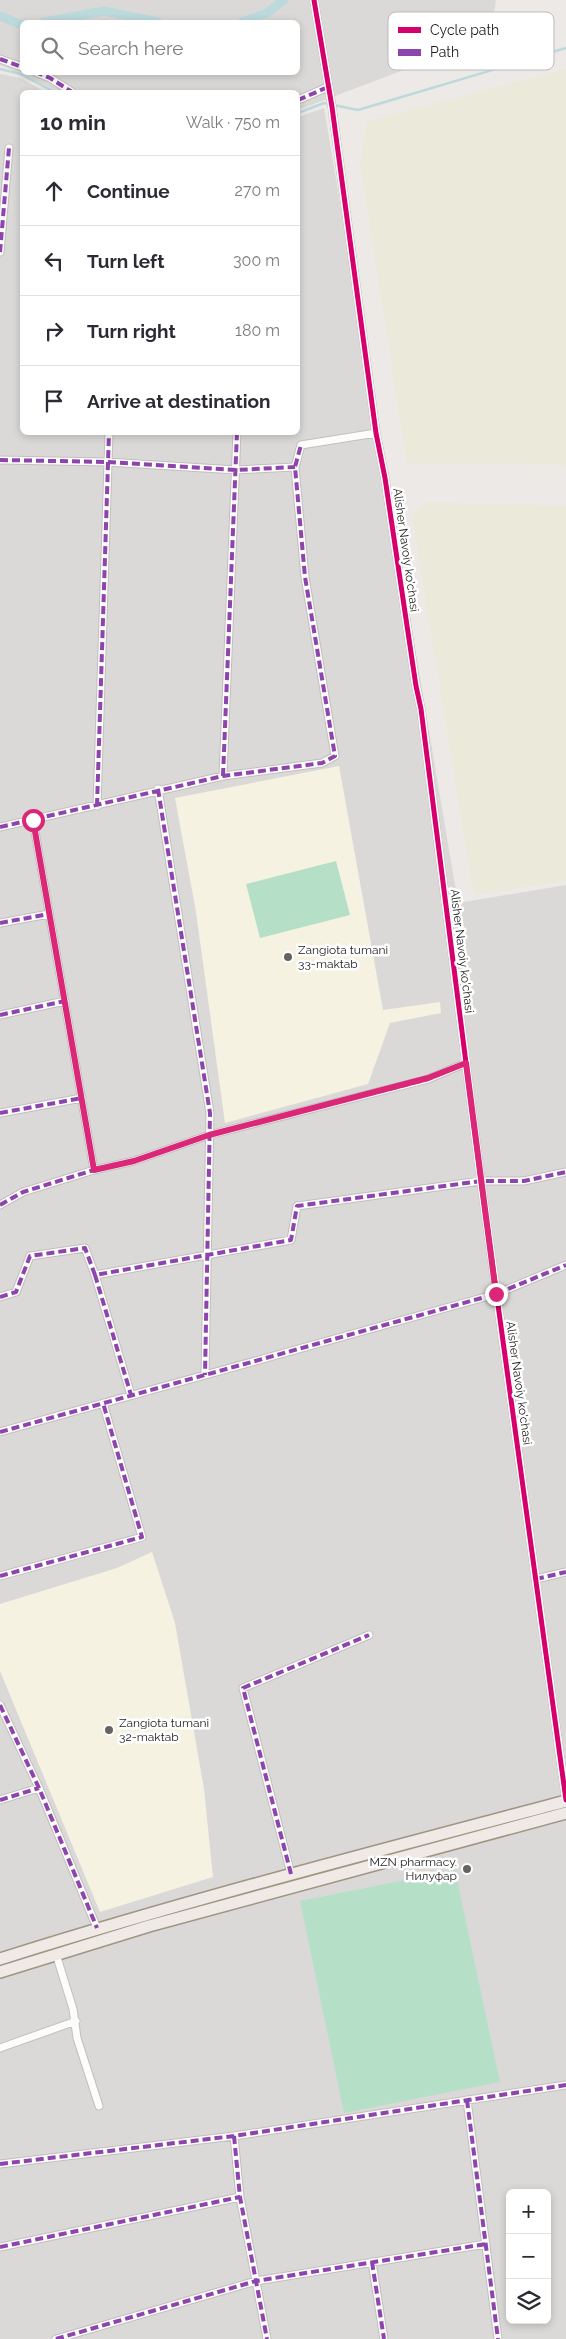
<!DOCTYPE html>
<meta charset="utf-8">
<style>
:root{--surface:#fff;--page:#f7f7f7;--text:#2b2b33;--muted:#7c7c81;--line:#e1e1e2}
body{margin:0;font-family:Raleway,sans-serif;background:var(--page);color:var(--text)}
.controls{position:absolute;right:15px;bottom:15px;display:grid;overflow:hidden;border-radius:8px;box-shadow:0 2px 8px #0003}
.controls button{width:45px;height:45px;display:grid;place-items:center;padding:0;border:0;border-bottom:1px solid var(--line);background:var(--surface);color:var(--text);font:25px sans-serif}
.stop{position:absolute;width:15px;height:15px;margin:-11px;border:4px solid #db2777;border-radius:50%;background:#fff}
.stop.end{background:#db2777;border-color:#fff;box-shadow:0 1px 5px #0008}
.list{margin:0;padding:0;list-style:none}
h2{display:flex;justify-content:space-between;align-items:center;height:65px;margin:0;padding:0 20px;font-size:21px}
h2 small{font-size:16px;font-weight:400;color:var(--muted)}
.list li{display:grid;grid-template-columns:32px 1fr auto;gap:15px;align-items:center;box-sizing:border-box;height:70px;padding:0 20px;border-top:1px solid var(--line)}
.list b{display:block;font-size:19px;white-space:nowrap}
.list em{font-size:16px;font-style:normal;color:var(--muted)}
.icon{flex:none;width:28px;height:28px;fill:none;stroke:currentColor;stroke-width:2;stroke-linecap:round;stroke-linejoin:round}
.map{position:relative;flex:none;width:566px;height:2339px;overflow:hidden}
.search{position:absolute;background:var(--surface);box-shadow:0 2px 8px #0003;left:20px;top:20px;width:280px;height:55px;display:flex;align-items:center;gap:12px;box-sizing:border-box;padding:0 18px;border-radius:8px;color:var(--muted);font-size:19px}
.panel{position:absolute;background:var(--surface);box-shadow:0 2px 8px #0003;left:20px;top:90px;width:280px;height:345px;border-radius:8px}
.map>svg:first-child{display:block}
</style>
<div class="map">
<svg width="566" height="2339" viewBox="0 0 566 2339">
<rect width="100%" height="100%" fill="#ece9e6"/>
<!-- residential -->
<path fill="#dbd9d8" fill-rule="evenodd" d="M0,0H496L491,37L298,110V92H61L0,65ZM22,22H298V72H22Z
M0,74L21,78L45,92H22V432H298V117L324,108L458,903L566,885V2339H0ZM510,2193H547V2320H510Z"/>
<!-- education -->
<path fill="#f5f2e2" d="M339,766L383,1010L440,1002L441,1013L390,1023L368,1084L225,1123L196,912L175,798Z
M152,1552L175,1623L204,1789L213,1877L100,1912L0,1671V1604L117,1568Z"/>
<!-- farmland -->
<path fill="#ebeada" d="M566,69V465L407,463L360,163L367,121Z
M425,502L566,506V880L474,895L412,517Z"/>
<!-- pitch -->
<path fill="#b6dfc8" d="M336,861L350,915L260,938L246,884Z
M455,1870L500,2082L344,2113L300,1901Z"/>
<g fill="none" stroke-linecap="round" stroke-linejoin="round">
<!-- stream -->
<path stroke="#bcd9dc" stroke-width="2.5" d="M0,69L20,74L55,92
M298,113L324,103L358,110L566,48"/>
<!-- canal -->
<path stroke="#bcd9dc" stroke-width="9" d="M0,16L22,25
M44,22L104,11L158,22
M242,22L267,13L284,0"/>
<defs>
<path id="street" d="M314,0L332,107L376,433L385,478L416,686L421,709L481,1181L566,1800
M0,59L22,67
M35,72L50,78L72,92
M298,100L328,87
M0,252L9,148
M0,460L107,462L236,470L295,467
M223,776L237,432
M158,789L210,1113L205,1375
M97,806L109,432
M33,820L94,1170
M0,827L223,776L322,763L335,756L305,577L295,467L301,445L376,433
M0,923L49,914
M0,1015L65,1001
M0,1113L82,1098
M0,1205L23,1192L94,1170L134,1161L209,1135L428,1079L466,1063
M95,1275L131,1395
M0,1297L16,1292L30,1256L85,1248L95,1275L291,1240L297,1206L481,1181H524L566,1172
M0,1432L496,1294L566,1265
M0,1576L142,1537L103,1403
M536,1579L566,1572
M0,1705L39,1788L97,1928
M0,1800L39,1788
M291,1874L243,1688L369,1635
M56,1954L73,2009L77,2038L99,2106
M0,2048L76,2021
M467,2100L498,2339
M234,2136L240,2197L267,2339
M0,2164L234,2136L566,2085
M0,2247L240,2197
M372,2262L384,2339
M56,2339L256,2281L486,2244"/>
<path id="primary" d="M0,1959C187,1900 377,1851 566,1801
M0,1972L149,1926L566,1813"/>
</defs>
<!-- street casing -->
<use href="#street" stroke="#c1c0be" stroke-width="9"/>
<!-- primary casing -->
<use href="#primary" stroke="#a09485" stroke-width="14"/>
<!-- street -->
<use href="#street" stroke="#fcfcfb" stroke-width="7"/>
<!-- primary -->
<use href="#primary" stroke="#efeae5" stroke-width="11"/>
<!-- quiet -->
<path stroke="#8e44ad" stroke-width="4" stroke-dasharray="8 4" stroke-linecap="butt" d="M0,59L22,67
M35,72L50,78L72,92
M298,100L328,87
M0,252L9,148
M0,460L107,462L236,470L295,467
M223,776L237,432
M158,789L210,1113L205,1375
M97,806L109,432
M33,820L94,1170
M0,827L223,776L322,763L335,756L305,577L295,467L301,445
M0,923L49,914
M0,1015L65,1001
M0,1113L82,1098
M0,1205L23,1192L94,1170L134,1161L209,1135L428,1079L466,1063
M95,1275L131,1395
M0,1297L16,1292L30,1256L85,1248L95,1275L291,1240L297,1206L481,1181H524L566,1172
M0,1432L496,1294L566,1265
M0,1576L142,1537L103,1403
M536,1579L566,1572
M0,1705L39,1788L97,1928
M0,1800L39,1788
M291,1874L243,1688L369,1635
M467,2100L498,2339
M234,2136L240,2197L267,2339
M0,2164L234,2136L566,2085
M0,2247L240,2197
M372,2262L384,2339
M56,2339L256,2281L486,2244"/>
<defs>
<path id="cycleway" d="M314,0L332,107L376,433L385,478L416,686L421,709L481,1181L566,1800"/>
</defs>
<!-- cycleway casing -->
<use href="#cycleway" stroke="#fff" stroke-width="8"/>
<!-- cycleway -->
<use href="#cycleway" stroke="#d6006c" stroke-width="5"/>
</g>
<g fill="none" stroke-linecap="round" stroke-linejoin="round">
<!-- route -->
<path stroke="#db2777" stroke-width="6" d="M33,820L94,1170L134,1161L209,1135L428,1078L466,1063L496,1294"/>
</g>
<!-- markers -->
<g fill="#656463" stroke="#fff" stroke-width="2">
<circle cx="288" cy="957" r="5"/>
<circle cx="109" cy="1730" r="5"/>
<circle cx="467" cy="1869" r="5"/>
</g>
<g text-anchor="middle" stroke-width="5" stroke-linejoin="round" paint-order="stroke">
<!-- street labels -->
<g font-size="12" fill="#1d1d1d" stroke="#fff">
<text transform="translate(406 550) rotate(82)" y="4">Alisher Navoiy ko'chasi</text>
<text transform="translate(462 951) rotate(83)" y="4">Alisher Navoiy ko'chasi</text>
<text transform="translate(519 1383) rotate(82)" y="4">Alisher Navoiy ko'chasi</text>
</g>
<!-- poi labels -->
<g font-size="12" fill="#1d1d1d" stroke="#fff" text-anchor="start">
<text x="298" y="954">Zangiota tumani<tspan x="298" dy="14">33-maktab</tspan></text>
<text x="119" y="1727">Zangiota tumani<tspan x="119" dy="14">32-maktab</tspan></text>
<text x="457" y="1866" text-anchor="end">MZN pharmacy.<tspan x="457" dy="14">Нилуфар</tspan></text>
</g>
</g>
<!-- legend -->
<rect x="388" y="12" width="166" height="58" rx="8" fill="#fff" stroke="#bbb" stroke-width="1"/>
<rect x="398" y="27" width="23" height="6" fill="#d6006c"/>
<rect x="398" y="49" width="23" height="7" fill="#8e44ad"/>
<g font-size="14" fill="#1d1d1d">
<text x="430" y="35">Cycle path</text>
<text x="430" y="57">Path</text>
</g>
</svg>
<div class="controls">
<button>+</button>
<button>−</button>
<button><svg class="icon" aria-label="layers" viewBox="0 0 24 24"><path d="M12 4l9 5-9 5-9-5zM3 14l9 5 9-5"/></svg></button>
</div>
<div class="stop" style="left:33px;top:820px"></div>
<div class="stop end" style="left:496px;top:1294px"></div>
<div class="search"><svg class="icon" aria-label="search" viewBox="0 0 24 24"><circle cx="10" cy="10" r="6"/><path d="M15 15l6 6"/></svg>Search here</div>
<section class="panel">
<h2>10 min<small>Walk · 750 m</small></h2>
<ul class="list">
<li><svg class="icon" aria-label="ahead" viewBox="0 0 24 24"><path d="M12 20V5M6 11l6-6 6 6"/></svg><div><b>Continue</b></div><em>270 m</em></li>
<li><svg class="icon" aria-label="left" viewBox="0 0 24 24"><path d="M17 20v-9H6M10 6l-5 5 5 5"/></svg><div><b>Turn left</b></div><em>300 m</em></li>
<li><svg class="icon" aria-label="right" viewBox="0 0 24 24"><path d="M7 20v-9h11M14 6l5 5-5 5"/></svg><div><b>Turn right</b></div><em>180 m</em></li>
<li><svg class="icon" aria-label="arrive" viewBox="0 0 24 24"><path d="M6 21V4h12l-3 4 3 4H6"/></svg><div><b>Arrive at destination</b></div></li>
</ul>
</section>
</div>
